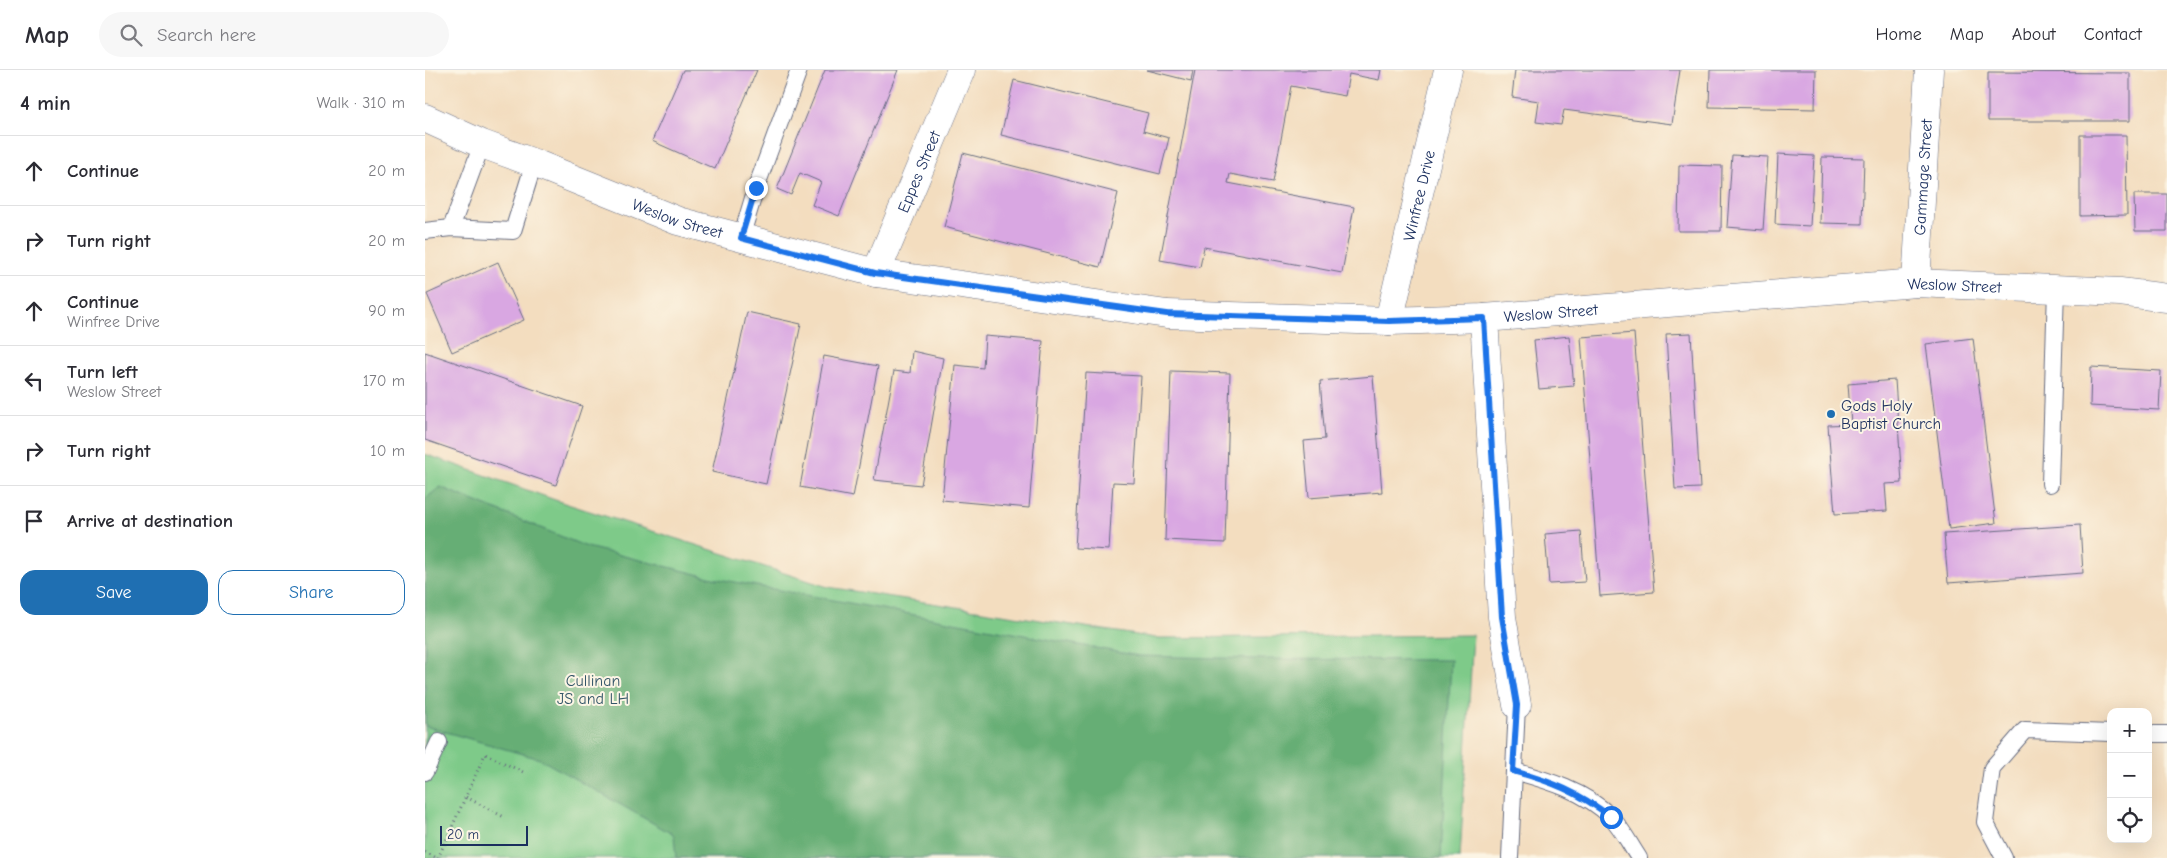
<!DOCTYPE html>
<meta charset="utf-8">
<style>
:root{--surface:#fff;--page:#f7f7f7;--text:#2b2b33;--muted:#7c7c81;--line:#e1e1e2;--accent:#1f6fb2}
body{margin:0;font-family:"Comic Neue",sans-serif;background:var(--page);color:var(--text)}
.controls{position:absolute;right:15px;bottom:15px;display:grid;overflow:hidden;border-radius:10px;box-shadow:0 5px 20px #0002}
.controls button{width:45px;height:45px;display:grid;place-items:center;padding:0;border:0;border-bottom:1px solid var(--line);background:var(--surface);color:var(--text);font:25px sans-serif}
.scale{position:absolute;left:15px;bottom:12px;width:88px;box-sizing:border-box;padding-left:5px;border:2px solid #1b2f5e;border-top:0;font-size:14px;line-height:18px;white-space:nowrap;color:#1b2f5e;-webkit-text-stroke:4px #fcf5e5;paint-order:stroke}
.stop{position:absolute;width:15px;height:15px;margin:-11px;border:4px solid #1a73e8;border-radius:50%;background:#fff}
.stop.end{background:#1a73e8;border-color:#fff;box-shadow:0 1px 5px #0008}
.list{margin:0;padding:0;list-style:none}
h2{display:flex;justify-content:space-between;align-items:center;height:65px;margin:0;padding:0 20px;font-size:21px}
h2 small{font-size:16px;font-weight:400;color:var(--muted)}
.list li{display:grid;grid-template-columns:32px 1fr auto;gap:15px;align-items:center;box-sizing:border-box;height:70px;padding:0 20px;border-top:1px solid var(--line)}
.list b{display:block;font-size:19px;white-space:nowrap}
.list p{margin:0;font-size:16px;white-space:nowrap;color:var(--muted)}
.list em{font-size:16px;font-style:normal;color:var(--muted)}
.actions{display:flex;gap:10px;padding:15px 20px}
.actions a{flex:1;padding:11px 0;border:1px solid var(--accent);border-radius:15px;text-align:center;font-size:18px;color:var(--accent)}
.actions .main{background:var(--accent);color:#fff}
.icon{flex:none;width:28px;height:28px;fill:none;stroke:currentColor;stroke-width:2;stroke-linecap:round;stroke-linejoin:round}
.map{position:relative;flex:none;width:1742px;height:788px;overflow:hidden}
header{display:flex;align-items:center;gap:30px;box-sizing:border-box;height:70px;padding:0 25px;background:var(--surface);border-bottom:1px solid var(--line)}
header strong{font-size:24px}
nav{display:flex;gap:28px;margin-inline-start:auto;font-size:18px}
.search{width:350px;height:45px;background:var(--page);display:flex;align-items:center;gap:12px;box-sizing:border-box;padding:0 18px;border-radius:28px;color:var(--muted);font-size:19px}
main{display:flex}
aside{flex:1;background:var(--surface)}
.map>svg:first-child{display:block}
</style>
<header>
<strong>Map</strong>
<div class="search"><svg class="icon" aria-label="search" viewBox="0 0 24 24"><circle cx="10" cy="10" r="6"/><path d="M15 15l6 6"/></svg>Search here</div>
<nav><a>Home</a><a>Map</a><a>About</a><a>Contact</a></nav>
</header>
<main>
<aside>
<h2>4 min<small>Walk · 310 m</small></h2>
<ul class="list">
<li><svg class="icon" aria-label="ahead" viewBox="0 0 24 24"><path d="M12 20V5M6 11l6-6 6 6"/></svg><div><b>Continue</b></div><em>20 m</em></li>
<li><svg class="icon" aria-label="right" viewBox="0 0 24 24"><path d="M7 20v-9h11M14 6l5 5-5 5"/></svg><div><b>Turn right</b></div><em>20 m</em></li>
<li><svg class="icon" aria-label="ahead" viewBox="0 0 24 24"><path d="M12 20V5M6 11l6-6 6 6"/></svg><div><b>Continue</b><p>Winfree Drive</p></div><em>90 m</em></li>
<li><svg class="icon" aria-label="left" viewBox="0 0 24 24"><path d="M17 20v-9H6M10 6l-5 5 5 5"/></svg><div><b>Turn left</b><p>Weslow Street</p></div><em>170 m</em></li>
<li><svg class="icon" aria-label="right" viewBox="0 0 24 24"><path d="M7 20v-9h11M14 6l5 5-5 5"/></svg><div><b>Turn right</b></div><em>10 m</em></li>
<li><svg class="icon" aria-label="arrive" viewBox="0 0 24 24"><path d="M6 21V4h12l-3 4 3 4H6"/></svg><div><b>Arrive at destination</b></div></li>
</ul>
<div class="actions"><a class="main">Save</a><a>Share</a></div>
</aside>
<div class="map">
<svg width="1742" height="788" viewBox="0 0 1742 788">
<rect width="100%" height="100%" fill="#fcf5e5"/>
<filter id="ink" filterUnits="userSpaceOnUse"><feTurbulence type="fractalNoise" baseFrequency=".02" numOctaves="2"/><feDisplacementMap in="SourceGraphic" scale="10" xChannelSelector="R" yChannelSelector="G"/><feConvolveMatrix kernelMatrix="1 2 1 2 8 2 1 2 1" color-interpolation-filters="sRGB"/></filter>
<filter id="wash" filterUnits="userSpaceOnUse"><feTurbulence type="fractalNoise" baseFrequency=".0096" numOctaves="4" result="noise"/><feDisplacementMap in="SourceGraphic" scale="20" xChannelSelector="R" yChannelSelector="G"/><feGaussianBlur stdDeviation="1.12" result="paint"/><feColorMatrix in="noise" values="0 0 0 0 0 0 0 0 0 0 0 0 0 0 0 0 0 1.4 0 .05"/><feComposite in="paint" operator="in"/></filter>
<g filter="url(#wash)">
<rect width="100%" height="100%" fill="#f3ddbf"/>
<!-- green -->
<path fill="#7eca89" stroke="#4c7c74" d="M0,384L136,432L403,517L731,568L1048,565L1035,788H0Z"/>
<!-- forest -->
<path fill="#66ae75" stroke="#406e6a" d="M15,417L162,477L288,508L714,586L833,589L1026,590L1016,788H251L249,765L115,689L0,656V429Z"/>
<g id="blocks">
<!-- building -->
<path fill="#d9a7e2" d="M258,0H332L290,99L227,71Z
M400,0H473L414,146L387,135L396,112L375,103L366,125L352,119Z
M722,0H768L766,11Z
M770,0H956L954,10L924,4L920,26L866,16L848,112L805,104L803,113L929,137L917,203L779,177L775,197L735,190Z
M1090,0H1255L1247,54L1139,40L1136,55L1111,52L1114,31L1087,27Z
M1285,0H1391L1390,39L1284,37Z
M1563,2L1705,3V51H1563Z
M589,10L723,43L718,61L744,68L735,104L576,65Z
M1655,65H1701L1702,145L1655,146Z
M538,83L693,123L675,197L519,157Z
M1353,84L1389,86L1385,156L1350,154Z
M1307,85L1343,87L1338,160L1302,157Z
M1397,87L1439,88L1437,154L1395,153Z
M1254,95L1297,96L1296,161H1253Z
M1709,124H1742V161H1710Z
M73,192L99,250L27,282L2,224Z
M322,242L376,254L341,414L287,402Z
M1209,263L1229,522L1175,526L1156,267Z
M1266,263L1275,418L1250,419L1241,264Z
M560,266L618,271L604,438L517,430L530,295L558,298Z
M1144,266L1149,316L1114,319L1109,270Z
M1548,268L1571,453L1524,459L1501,274Z
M487,281L518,288L496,415L449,410L469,301L485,303Z
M0,282L157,336L131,415L0,370Z
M399,286L453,296L428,427L375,417Z
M1666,297L1736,301L1734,340L1665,336Z
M746,301L805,303L800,473L740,470Z
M661,303L716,306L709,413L688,412L684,480L650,478Z
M948,306L957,422L884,428L879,371L900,369L895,311Z
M1470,310L1477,413L1460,414L1462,441L1410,444L1403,355L1426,354L1423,314Z
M1655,455L1658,503L1523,513L1519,464Z
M1156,461L1160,512L1124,514L1120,464Z"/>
</g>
</g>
<g filter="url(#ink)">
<use href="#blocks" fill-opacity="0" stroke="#676c80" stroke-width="1"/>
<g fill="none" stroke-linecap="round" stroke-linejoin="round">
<defs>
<path id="lane" d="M26,158L88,161L109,93
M0,161L26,158L57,74
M316,168L331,118L374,0
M1625,414L1631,219
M1723,664H1742
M1089,701C1122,710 1160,721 1186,747C1197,758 1205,775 1214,788
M0,702L14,672
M1085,788L1092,635
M1579,788L1560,752L1567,698L1600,660L1686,663"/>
<g id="street">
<path id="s1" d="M0,48L57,74L109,93L253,151L451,203L742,244L964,251L1059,248L1491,213L1695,222L1742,228"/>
<path id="s2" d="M451,203L536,0"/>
<path id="s3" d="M1491,213L1504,0"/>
<path d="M1059,248L1077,547L1092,635"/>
<path id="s4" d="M964,251L1023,0"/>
</g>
</defs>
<!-- lane casing -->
<use href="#lane" stroke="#676c80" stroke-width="18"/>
<!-- street casing -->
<use href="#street" stroke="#676c80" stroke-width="29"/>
<!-- path -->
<path stroke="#676c80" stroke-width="3" stroke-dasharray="1 4" stroke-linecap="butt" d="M41,727L79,747
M0,782L12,788
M13,788L60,684L98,702"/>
<!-- lane -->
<use href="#lane" stroke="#fff" stroke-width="16"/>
<!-- street -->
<use href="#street" stroke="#fff" stroke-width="28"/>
</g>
</g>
<g fill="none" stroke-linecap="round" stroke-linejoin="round" filter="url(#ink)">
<!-- route -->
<path stroke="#1a73e8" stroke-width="6" d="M331,118L316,168L450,203L742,244L964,251L1059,248L1077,547L1092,635L1088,701C1128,712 1153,722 1186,747"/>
</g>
<!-- markers -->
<circle fill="#1f6fb2" stroke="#fcf5e5" stroke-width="2" cx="1406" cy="344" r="5"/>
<g text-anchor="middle" stroke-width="4" stroke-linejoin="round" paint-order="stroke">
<!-- street labels -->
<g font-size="16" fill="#1b2f5e" stroke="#fcf5e5">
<text dy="6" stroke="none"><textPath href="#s2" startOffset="110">Eppes Street</textPath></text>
<text dy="6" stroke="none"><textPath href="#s3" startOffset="106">Gammage Street</textPath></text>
<text dy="6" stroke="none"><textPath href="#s4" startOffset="129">Winfree Drive</textPath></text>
<text dy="6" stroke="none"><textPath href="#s1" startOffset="272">Weslow Street</textPath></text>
<text dy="6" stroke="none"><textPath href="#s1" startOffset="1561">Weslow Street</textPath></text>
<text dy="6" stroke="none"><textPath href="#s1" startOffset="1156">Weslow Street</textPath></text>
</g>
<!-- poi labels -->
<g font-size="16" fill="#1b2f5e" stroke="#fcf5e5" text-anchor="start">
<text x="1416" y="341">Gods Holy<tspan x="1416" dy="18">Baptist Church</tspan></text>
</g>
<!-- park labels -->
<g font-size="16" fill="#345669" stroke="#fcf5e5">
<text x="168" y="616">Cullinan<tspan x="168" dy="18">JS and LH</tspan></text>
</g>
</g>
</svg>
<div class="controls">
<button>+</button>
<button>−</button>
<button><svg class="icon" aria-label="locate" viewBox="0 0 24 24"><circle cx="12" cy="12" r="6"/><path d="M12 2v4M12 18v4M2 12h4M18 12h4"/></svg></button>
</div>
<div class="scale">20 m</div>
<div class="stop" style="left:1186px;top:747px"></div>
<div class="stop end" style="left:331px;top:118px"></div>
</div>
</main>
